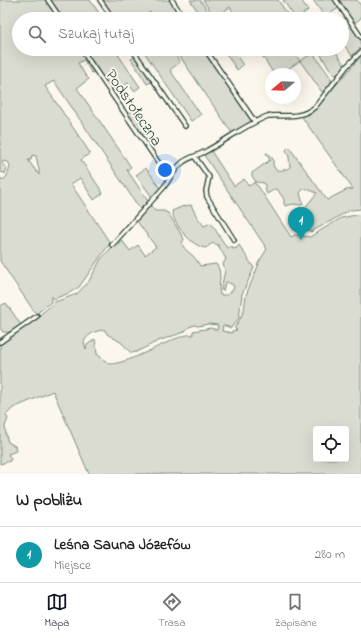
<!DOCTYPE html>
<html lang="pl">
<meta charset="utf-8">
<style>
:root{--surface:#fff;--page:#f6f6f6;--text:#202124;--muted:#757577;--line:#e0e0e0;--accent:#111827}
body{margin:0;font-family:"Indie Flower",sans-serif;background:var(--page);color:var(--text)}
.controls{position:absolute;right:12px;bottom:12px;display:grid;overflow:hidden;border-radius:4px;box-shadow:0 4px 16px #0002}
.controls button{width:36px;height:36px;display:grid;place-items:center;padding:0;border:0;border-bottom:1px solid var(--line);background:var(--surface);color:var(--text);font:20px sans-serif}
.compass{position:absolute;left:265px;top:68px;width:36px;height:36px;border-radius:50%;background:var(--surface);box-shadow:0 4px 16px #0002;rotate:251deg}
.you{position:absolute;left:165px;top:170px;width:14px;height:14px;margin:-10px;border:3px solid #fff;border-radius:50%;background:#1a73e8;box-shadow:0 0 0 6px #1a73e833}
.badge{display:grid;place-items:center;width:26px;height:26px;border-radius:50%;background:var(--accent);color:#fff;font-size:13px;font-weight:700}
.pin{position:absolute;translate:-50% -33px;filter:drop-shadow(0 1px 2px #0008)}
.pin::after{content:'';position:absolute;top:21px;width:14px;height:12px;background:inherit;clip-path:polygon(0 0,100% 0,50% 100%)}
.list{margin:0;padding:0;list-style:none}
h2{display:flex;justify-content:space-between;align-items:center;height:52px;margin:0;padding:0 16px;font-size:17px}
h2 small{font-size:13px;font-weight:400;color:var(--muted)}
.list li{display:grid;grid-template-columns:26px 1fr auto;gap:12px;align-items:center;box-sizing:border-box;height:56px;padding:0 16px;border-top:1px solid var(--line)}
.list b{display:block;font-size:15px;white-space:nowrap}
.list p{margin:0;font-size:13px;white-space:nowrap;color:var(--muted)}
.list em{font-size:13px;font-style:normal;color:var(--muted)}
.icon{flex:none;width:22px;height:22px;fill:none;stroke:currentColor;stroke-width:2;stroke-linecap:round;stroke-linejoin:round}
.map{position:relative;flex:none;width:361px;height:474px;overflow:hidden}
.search{position:absolute;background:var(--surface);box-shadow:0 4px 16px #0002;left:12px;right:12px;top:12px;height:44px;display:flex;align-items:center;gap:10px;box-sizing:border-box;padding:0 14px;border-radius:22px;color:var(--muted);font-size:15px}
.sheet{height:108px;background:var(--surface)}
nav{display:flex;justify-content:space-around;align-items:center;box-sizing:border-box;height:56px;border-top:1px solid var(--line);background:var(--surface);font-size:11px;color:var(--muted)}
nav a{display:grid;justify-items:center;gap:2px}
nav .on{color:var(--accent)}
.map>svg:first-child{display:block}
</style>
<div class="map">
<svg width="361" height="474" viewBox="0 0 361 474">
<rect width="100%" height="100%" fill="#fbf7ec"/>
<filter id="ink" filterUnits="userSpaceOnUse"><feTurbulence type="fractalNoise" baseFrequency=".025" numOctaves="2"/><feDisplacementMap in="SourceGraphic" scale="8" xChannelSelector="R" yChannelSelector="G"/><feConvolveMatrix kernelMatrix="1 2 1 2 8 2 1 2 1" color-interpolation-filters="sRGB"/></filter>
<g filter="url(#ink)">
<!-- green -->
<path fill="#dbdcd1" stroke="#7d8c82" fill-rule="evenodd" d="M0,0H46L59,19H19V49H79L94,72L92,73L91,72L84,60L78,63L85,75L89,79L77,88L131,167L127,170L148,201L140,209L54,81L45,86L90,153L81,160L103,193L94,200L80,178L71,184L110,243L79,287L69,293L54,299L53,297H51V302L36,314L0,261V177L2,180C8,178 9,171 10,165L8,162L2,161V163C6,168 8,167 5,174L3,172L0,173ZM32,155L36,156L39,170V175L28,160H31Z
M50,0H90L103,19H85L84,17L80,19H63Z
M101,0H170L183,19H154L150,12L140,19H114Z
M190,0H200L213,19H203Z
M203,0H278L291,19H229L235,15L230,7L215,18Z
M283,0H301L308,10L298,18V19H296Z
M313,0H335L340,7L325,17Z
M337,0H357L361,6V18L353,24Z
M351,25L361,39V47L352,56L342,42V31Z
M84,49H116L115,50L140,87L134,91L128,83L113,93Z
M142,49H156L158,52L163,49H171L180,62L170,70L201,115L191,121Z
M175,49H204L252,121L232,133Z
M223,49H232L243,65L237,70Z
M258,49H292L300,61L313,53L331,78V83L322,92L300,61L280,74H274Z
M317,49H334L345,66L340,73L336,75L333,74Z
M136,56L153,81L147,84L131,59Z
M361,56V209L350,210L311,232L306,229L298,216L317,193L308,189H303L300,193L303,204L301,205L294,204L285,206L284,204V199L277,189H275L267,194L265,189V184L264,183L256,182L252,176V173L270,160L266,153H267L273,159V165L276,170C281,171 286,170 290,167L289,157L286,150L289,147L327,200L346,190L353,189L302,117L311,114Z
M132,111L148,135L143,138L127,114Z
M211,151L234,186L244,179L249,186L255,182V184L258,186L291,237L295,235L310,237L341,218L361,214V474H89L53,391L13,408L6,415L8,419L5,426L6,435L8,442L15,446L16,451L8,454L9,456L11,458L10,461L0,464V345L30,323L55,302L77,294L89,281L101,259L113,246L114,248L122,240L130,251L138,245L145,255L156,247L136,220L150,205L155,211H164L168,213L184,239L182,243C184,249 187,251 192,255C195,258 198,262 200,266L216,264C224,273 217,285 220,295H228L234,288L233,285L227,282L225,283L223,291L221,290L225,270L223,264L226,259L218,245C213,242 210,244 206,248C192,247 173,224 172,211L181,207L191,205L197,217L204,226L211,223L227,248L232,246L233,249L237,248L239,245L254,268L242,294L239,318L231,328L223,325L222,331L232,333V331L237,330L235,329V327L240,319L244,310L246,295L259,264L257,265L267,249L204,155ZM208,324L218,325L217,330L211,328L193,331V335C186,334 181,337 175,339C157,346 127,364 109,364L97,354L95,339L87,345L86,349L84,342C87,334 97,330 105,330L107,334L122,343L131,353L136,352L158,341L184,332L189,327L195,325L198,326ZM316,429H346V459H316Z
M146,168L160,188L152,197L136,175Z
M6,303L21,325C16,331 10,333 3,332L0,328V306Z"/>
<g fill="none" stroke-linecap="round" stroke-linejoin="round">
<defs>
<path id="street" d="M48,0L61,19
M100,0L113,19
M172,0L184,19
M336,0L361,37
M81,49L169,178
M132,49L185,126
M205,49L255,122
M195,157L209,177L206,191L207,197L234,240
M112,245L164,187C170,179 174,169 183,162C190,157 200,155 208,150C228,139 247,124 268,116C286,115 300,119 315,107L347,66L361,52
M0,342L37,316"/>
</defs>
<!-- street casing -->
<use href="#street" stroke="#1f3d34" stroke-width="6"/>
<!-- street -->
<use href="#street" stroke="#fbf7ec" stroke-width="3.5"/>
</g>
</g>
<g text-anchor="middle" stroke-width="4" stroke-linejoin="round" paint-order="stroke">
<!-- street labels -->
<g font-size="16" fill="#1f3d34" stroke="#fbf7ec">
<text transform="translate(135 107) rotate(56)" y="6">Podstołeczna</text>
</g>
</g>
</svg>
<div class="controls">
<button><svg class="icon" aria-label="locate" viewBox="0 0 24 24"><circle cx="12" cy="12" r="6"/><path d="M12 2v4M12 18v4M2 12h4M18 12h4"/></svg></button>
</div>
<svg class="compass" viewBox="-18 -18 36 36"><path d="M0-13l5 13h-10z" fill="#e53935"/><path d="M0 13l5-13h-10z" fill="#757577"/></svg>
<div class="you"></div>
<div class="pin badge" style="left:301px;top:240px;background:#0f9aa8">1</div>
<div class="search"><svg class="icon" aria-label="search" viewBox="0 0 24 24"><circle cx="10" cy="10" r="6"/><path d="M15 15l6 6"/></svg>Szukaj tutaj</div>
</div>
<section class="sheet">
<h2>W pobliżu<small></small></h2>
<ul class="list">
<li><span class="badge" style="background:#0f9aa8">1</span><div><b>Leśna Sauna Józefów</b><p>Miejsce</p></div><em>280 m</em></li>
</ul>
</section>
<nav>
<a class="on"><svg class="icon" aria-label="map" viewBox="0 0 24 24"><path d="M3 6l6-2 6 2 6-2v14l-6 2-6-2-6 2zM9 4v14M15 6v14"/></svg>Mapa</a>
<a><svg class="icon" aria-label="directions" viewBox="0 0 24 24"><path d="M12 3l9 9-9 9-9-9zM9 14v-3h6M13 9l2 2-2 2"/></svg>Trasa</a>
<a><svg class="icon" aria-label="saved" viewBox="0 0 24 24"><path d="M7 4h10v16l-5-4-5 4z"/></svg>Zapisane</a>
</nav>
